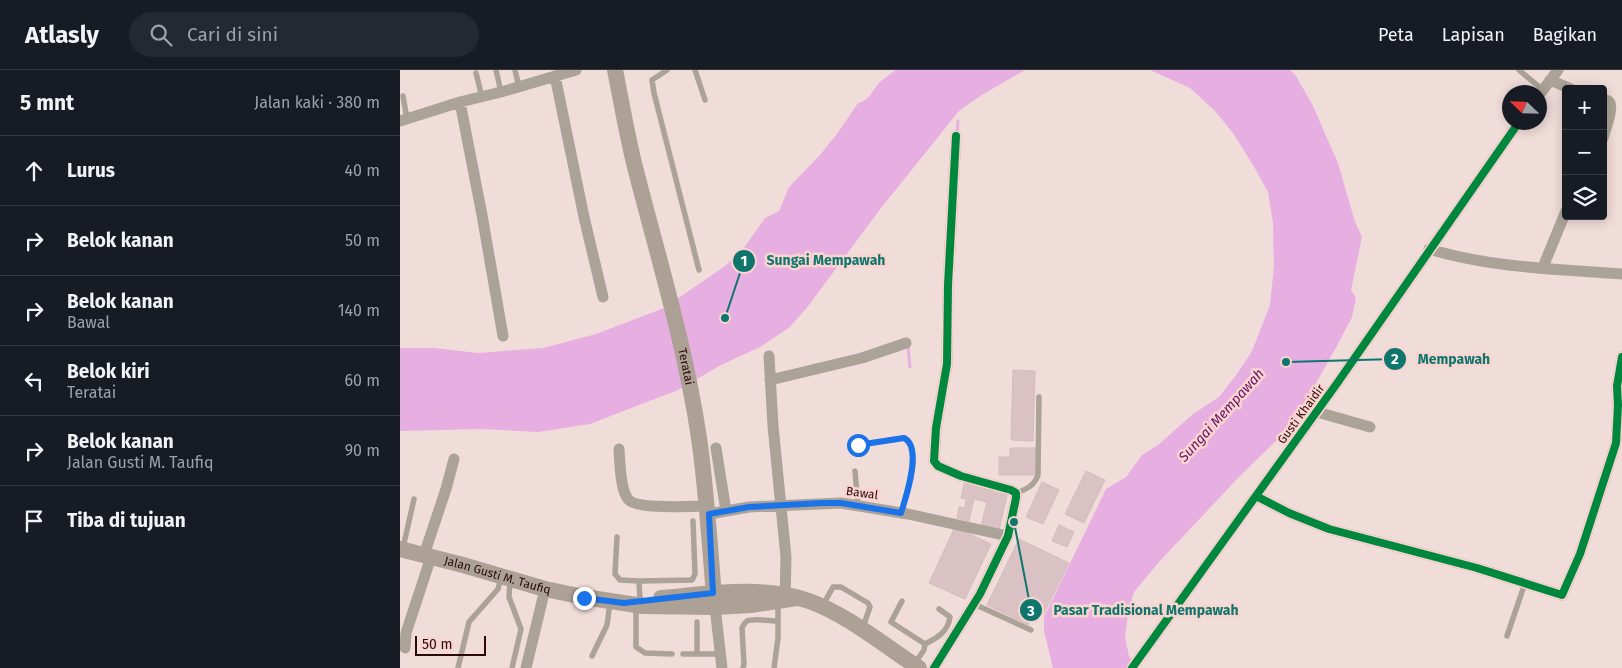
<!DOCTYPE html>
<html lang="id">
<meta charset="utf-8">
<style>
:root{--surface:#171b24;--page:#242831;--text:#f1f3f6;--muted:#9ea1a6;--line:#363941}
body{margin:0;font-family:"Fira Sans",sans-serif;background:var(--page);color:var(--text)}
.controls{position:absolute;right:15px;top:15px;display:grid;overflow:hidden;border-radius:5px;box-shadow:0 2px 12px #0003}
.controls button{width:45px;height:45px;display:grid;place-items:center;padding:0;border:0;border-bottom:1px solid var(--line);background:var(--surface);color:var(--text);font:25px sans-serif}
.compass{position:absolute;left:1102px;top:15px;width:45px;height:45px;border-radius:50%;background:var(--surface);box-shadow:0 2px 12px #0003;rotate:293deg}
.scale{position:absolute;left:15px;bottom:12px;width:71px;box-sizing:border-box;padding-left:5px;border:2px solid #2b0a09;border-top:0;font-size:14px;line-height:18px;white-space:nowrap;color:#2b0a09;-webkit-text-stroke:4px #fad4cf;paint-order:stroke}
.stop{position:absolute;width:15px;height:15px;margin:-11px;border:4px solid #1a73e8;border-radius:50%;background:#fff}
.stop.end{background:#1a73e8;border-color:#fff;box-shadow:0 1px 5px #0008}
.list{margin:0;padding:0;list-style:none}
h2{display:flex;justify-content:space-between;align-items:center;height:65px;margin:0;padding:0 20px;font-size:21px}
h2 small{font-size:16px;font-weight:400;color:var(--muted)}
.list li{display:grid;grid-template-columns:32px 1fr auto;gap:15px;align-items:center;box-sizing:border-box;height:70px;padding:0 20px;border-top:1px solid var(--line)}
.list b{display:block;font-size:19px;white-space:nowrap}
.list p{margin:0;font-size:16px;white-space:nowrap;color:var(--muted)}
.list em{font-size:16px;font-style:normal;color:var(--muted)}
.icon{flex:none;width:28px;height:28px;fill:none;stroke:currentColor;stroke-width:2;stroke-linecap:round;stroke-linejoin:round}
.map{position:relative;flex:none;width:1222px;height:598px;overflow:hidden}
header{display:flex;align-items:center;gap:30px;box-sizing:border-box;height:70px;padding:0 25px;background:var(--surface);border-bottom:1px solid var(--line)}
header strong{font-size:24px}
nav{display:flex;gap:28px;margin-inline-start:auto;font-size:18px}
.search{width:350px;height:45px;background:var(--page);display:flex;align-items:center;gap:12px;box-sizing:border-box;padding:0 18px;border-radius:28px;color:var(--muted);font-size:19px}
main{display:flex}
aside{flex:1;background:var(--surface)}
.map>svg:first-child{display:block}
</style>
<header>
<strong>Atlasly</strong>
<div class="search"><svg class="icon" aria-label="search" viewBox="0 0 24 24"><circle cx="10" cy="10" r="6"/><path d="M15 15l6 6"/></svg>Cari di sini</div>
<nav><a>Peta</a><a>Lapisan</a><a>Bagikan</a></nav>
</header>
<main>
<aside>
<h2>5 mnt<small>Jalan kaki · 380 m</small></h2>
<ul class="list">
<li><svg class="icon" aria-label="ahead" viewBox="0 0 24 24"><path d="M12 20V5M6 11l6-6 6 6"/></svg><div><b>Lurus</b></div><em>40 m</em></li>
<li><svg class="icon" aria-label="right" viewBox="0 0 24 24"><path d="M7 20v-9h11M14 6l5 5-5 5"/></svg><div><b>Belok kanan</b></div><em>50 m</em></li>
<li><svg class="icon" aria-label="right" viewBox="0 0 24 24"><path d="M7 20v-9h11M14 6l5 5-5 5"/></svg><div><b>Belok kanan</b><p>Bawal</p></div><em>140 m</em></li>
<li><svg class="icon" aria-label="left" viewBox="0 0 24 24"><path d="M17 20v-9H6M10 6l-5 5 5 5"/></svg><div><b>Belok kiri</b><p>Teratai</p></div><em>60 m</em></li>
<li><svg class="icon" aria-label="right" viewBox="0 0 24 24"><path d="M7 20v-9h11M14 6l5 5-5 5"/></svg><div><b>Belok kanan</b><p>Jalan Gusti M. Taufiq</p></div><em>90 m</em></li>
<li><svg class="icon" aria-label="arrive" viewBox="0 0 24 24"><path d="M6 21V4h12l-3 4 3 4H6"/></svg><div><b>Tiba di tujuan</b></div></li>
</ul>
</aside>
<div class="map">
<svg width="1222" height="598" viewBox="0 0 1222 598">
<rect width="100%" height="100%" fill="#f0dcd9"/>
<!-- water -->
<path fill="#e7afe1" d="M496,0H625L580,26L559,41L481,138L409,235L390,257L360,277L321,295L278,320L190,354L138,362L81,359L0,361V278H34L78,283L143,278L196,264L264,238L325,196L341,182L365,148L379,141L389,117L419,86L437,64L458,33C470,30 472,21 479,13C484,8 490,4 496,0Z
M750,0H890L896,6L912,34L938,93L955,152L962,167L951,220L956,228L952,247L938,274L901,340L888,359L839,407L759,492L734,522L728,544L725,567L729,586L738,598H653L644,561V547L706,419L726,407L742,385L758,375L793,344L819,327L837,304L852,281L870,235L874,196L873,153L868,122L853,95L833,63L815,41L790,18Z"/>
<g fill="none" stroke-linecap="round" stroke-linejoin="round">
<!-- stream -->
<path stroke="#e7afe1" stroke-width="3" d="M557,63L558,51
M506,277H508L510,297"/>
</g>
<!-- building -->
<path fill="#dac2c4" stroke="#d5bbbe" d="M613,300L635,301L633,371L611,370Z
M610,378H636V405H599V387H610Z
M686,401L705,410L684,453L665,444Z
M565,411L608,421L599,460L581,456L587,432L574,429L569,451L557,448L559,437L565,438L566,429L561,428Z
M642,412L659,420L643,454L626,447Z
M659,455L674,462L667,477L652,471Z
M555,457L591,474L565,529L529,513Z
M619,469L669,493L643,545L635,541L628,555L587,535Z"/>
<g fill="none" stroke-linecap="round" stroke-linejoin="round">
<!-- lane -->
<path stroke="#aba397" stroke-width="5.5" d="M96,0L101,22
M115,0L119,17
M267,0L252,10L254,23L299,200
M295,0L305,30
M1119,0L1143,20
M76,3L82,27
M3,26L7,49
M458,375L504,368C523,377 506,427 501,443
M455,401L458,436
M616,423C627,419 634,416 638,405L639,327
M217,467L215,504L220,510L239,511L240,531
M3,478L14,429
M110,511L109,527L121,559L112,598
M239,511L292,510L295,504L293,451
M502,531L491,552L525,574L524,580L515,593
M574,534L631,560
M423,535L433,517H441L468,533L470,537L463,557
M236,537V577L245,583L272,584
M297,552V584
M1107,566L1125,513
M525,574C537,568 548,562 550,547L539,539
M283,584H320
M192,586L207,555L210,533
M58,598L69,552L98,519L101,508
M343,598L344,594L342,558C343,556 344,553 347,551C352,548 371,551 378,551
M374,598L378,568V533"/>
<!-- street -->
<path stroke="#aba397" stroke-width="11" d="M155,6L184,147L203,227
M1150,10L1171,19
M1140,24L1158,0
M1203,29C1206,30 1209,30 1210,33C1213,41 1205,60 1203,68
M60,32L82,145L103,266
M0,51L60,32L101,22L176,0
M1029,179C1091,198 1158,199 1222,204
M1143,197L1166,141
M369,286L373,356L386,487L385,529
M370,310L462,288L506,273
M917,342L970,357
M316,378L326,441
M219,379C220,392 220,419 228,429C235,440 293,436 308,436
M856,426L889,443L929,459L1077,498L1162,525L1180,484L1216,373L1218,335L1217,316L1222,287
M309,444L349,437L441,433L508,444L608,466
M24,485L46,419L54,389
M315,537L322,598
M5,578L6,563L31,487
M126,598L145,519
M534,598L580,524L608,466L616,428V423L611,420L561,406L538,396L534,391L536,358L547,294L548,215L556,66
M732,598L938,312L1119,52"/>
<!-- secondary -->
<g stroke="#aca194" stroke-width="16">
<path id="s1" d="M215,0C221,30 226,59 233,89C256,181 285,273 299,368C307,424 310,481 315,537"/>
<path id="s2" d="M0,479L63,495L145,519L184,527L243,536L315,537L351,535L397,528"/>
<path d="M261,528C309,524 362,515 409,531C446,544 485,576 519,598"/>
</g>
<defs>
<path id="cycleway" d="M856,426L889,443L929,459L1077,498L1162,525L1180,484L1216,373L1218,335L1217,316L1222,287
M534,598L580,524L608,466L616,428V423L611,420L561,406L538,396L534,391L536,358L547,294L548,215L556,66
M732,598L938,312L1119,52"/>
</defs>
<!-- cycleway casing -->
<use href="#cycleway" stroke="#fad4cf" stroke-width="11"/>
<!-- cycleway -->
<use href="#cycleway" stroke="#00873e" stroke-width="8"/>
</g>
<g fill="none" stroke-linecap="round" stroke-linejoin="round">
<!-- route -->
<path stroke="#1a73e8" stroke-width="6" d="M184,528L224,533L313,523L309,444L349,437L422,433H441L501,443C506,427 523,377 504,368L458,375"/>
</g>
<g text-anchor="middle" stroke-width="5" stroke-linejoin="round" paint-order="stroke">
<!-- street labels -->
<g font-size="12" fill="#2b0a09" stroke="#fad4cf">
<text dy="4" stroke="none"><textPath href="#s1" startOffset="305">Teratai</textPath></text>
<text transform="translate(901 344) rotate(-54)" y="4">Gusti Khaidir</text>
<text transform="translate(462 423) rotate(8)" y="4">Bawal</text>
<text dy="4" stroke="none"><textPath href="#s2" startOffset="101">Jalan Gusti M. Taufiq</textPath></text>
</g>
<!-- water labels -->
<g font-size="14" font-style="italic" fill="#66116a" stroke="#fad4cf">
<text transform="translate(821 345) rotate(-48)" y="5">Sungai Mempawah</text>
</g>
</g>
<!-- callouts -->
<path fill="none" stroke="#0f766e" stroke-width="2" d="M325 248L344 191M886 292L995 289M614 452L631 540"/>
<g fill="#0f766e" stroke="#fad4cf" stroke-width="2">
<circle cx="325" cy="248" r="5"/>
<circle cx="886" cy="292" r="5"/>
<circle cx="614" cy="452" r="5"/>
<circle cx="344" cy="191" r="12"/>
<circle cx="995" cy="289" r="12"/>
<circle cx="631" cy="540" r="12"/>
</g>
<g font-size="15" text-anchor="middle" font-weight="bold" fill="#fff">
<text x="344" y="196">1</text>
<text x="995" y="294">2</text>
<text x="631" y="546">3</text>
</g>
<g font-size="14" text-anchor="middle" font-weight="bold" fill="#0f766e" stroke="#fad4cf" stroke-width="5" stroke-linejoin="round" paint-order="stroke">
<text x="426" y="195">Sungai Mempawah</text>
<text x="1054" y="294">Mempawah</text>
<text x="746" y="545">Pasar Tradisional Mempawah</text>
</g>
</svg>
<div class="controls">
<button>+</button>
<button>−</button>
<button><svg class="icon" aria-label="layers" viewBox="0 0 24 24"><path d="M12 4l9 5-9 5-9-5zM3 14l9 5 9-5"/></svg></button>
</div>
<svg class="compass" viewBox="-18 -18 36 36"><path d="M0-13l5 13h-10z" fill="#e53935"/><path d="M0 13l5-13h-10z" fill="#9ea1a6"/></svg>
<div class="scale">50 m</div>
<div class="stop" style="left:458px;top:375px"></div>
<div class="stop end" style="left:184px;top:528px"></div>
</div>
</main>
